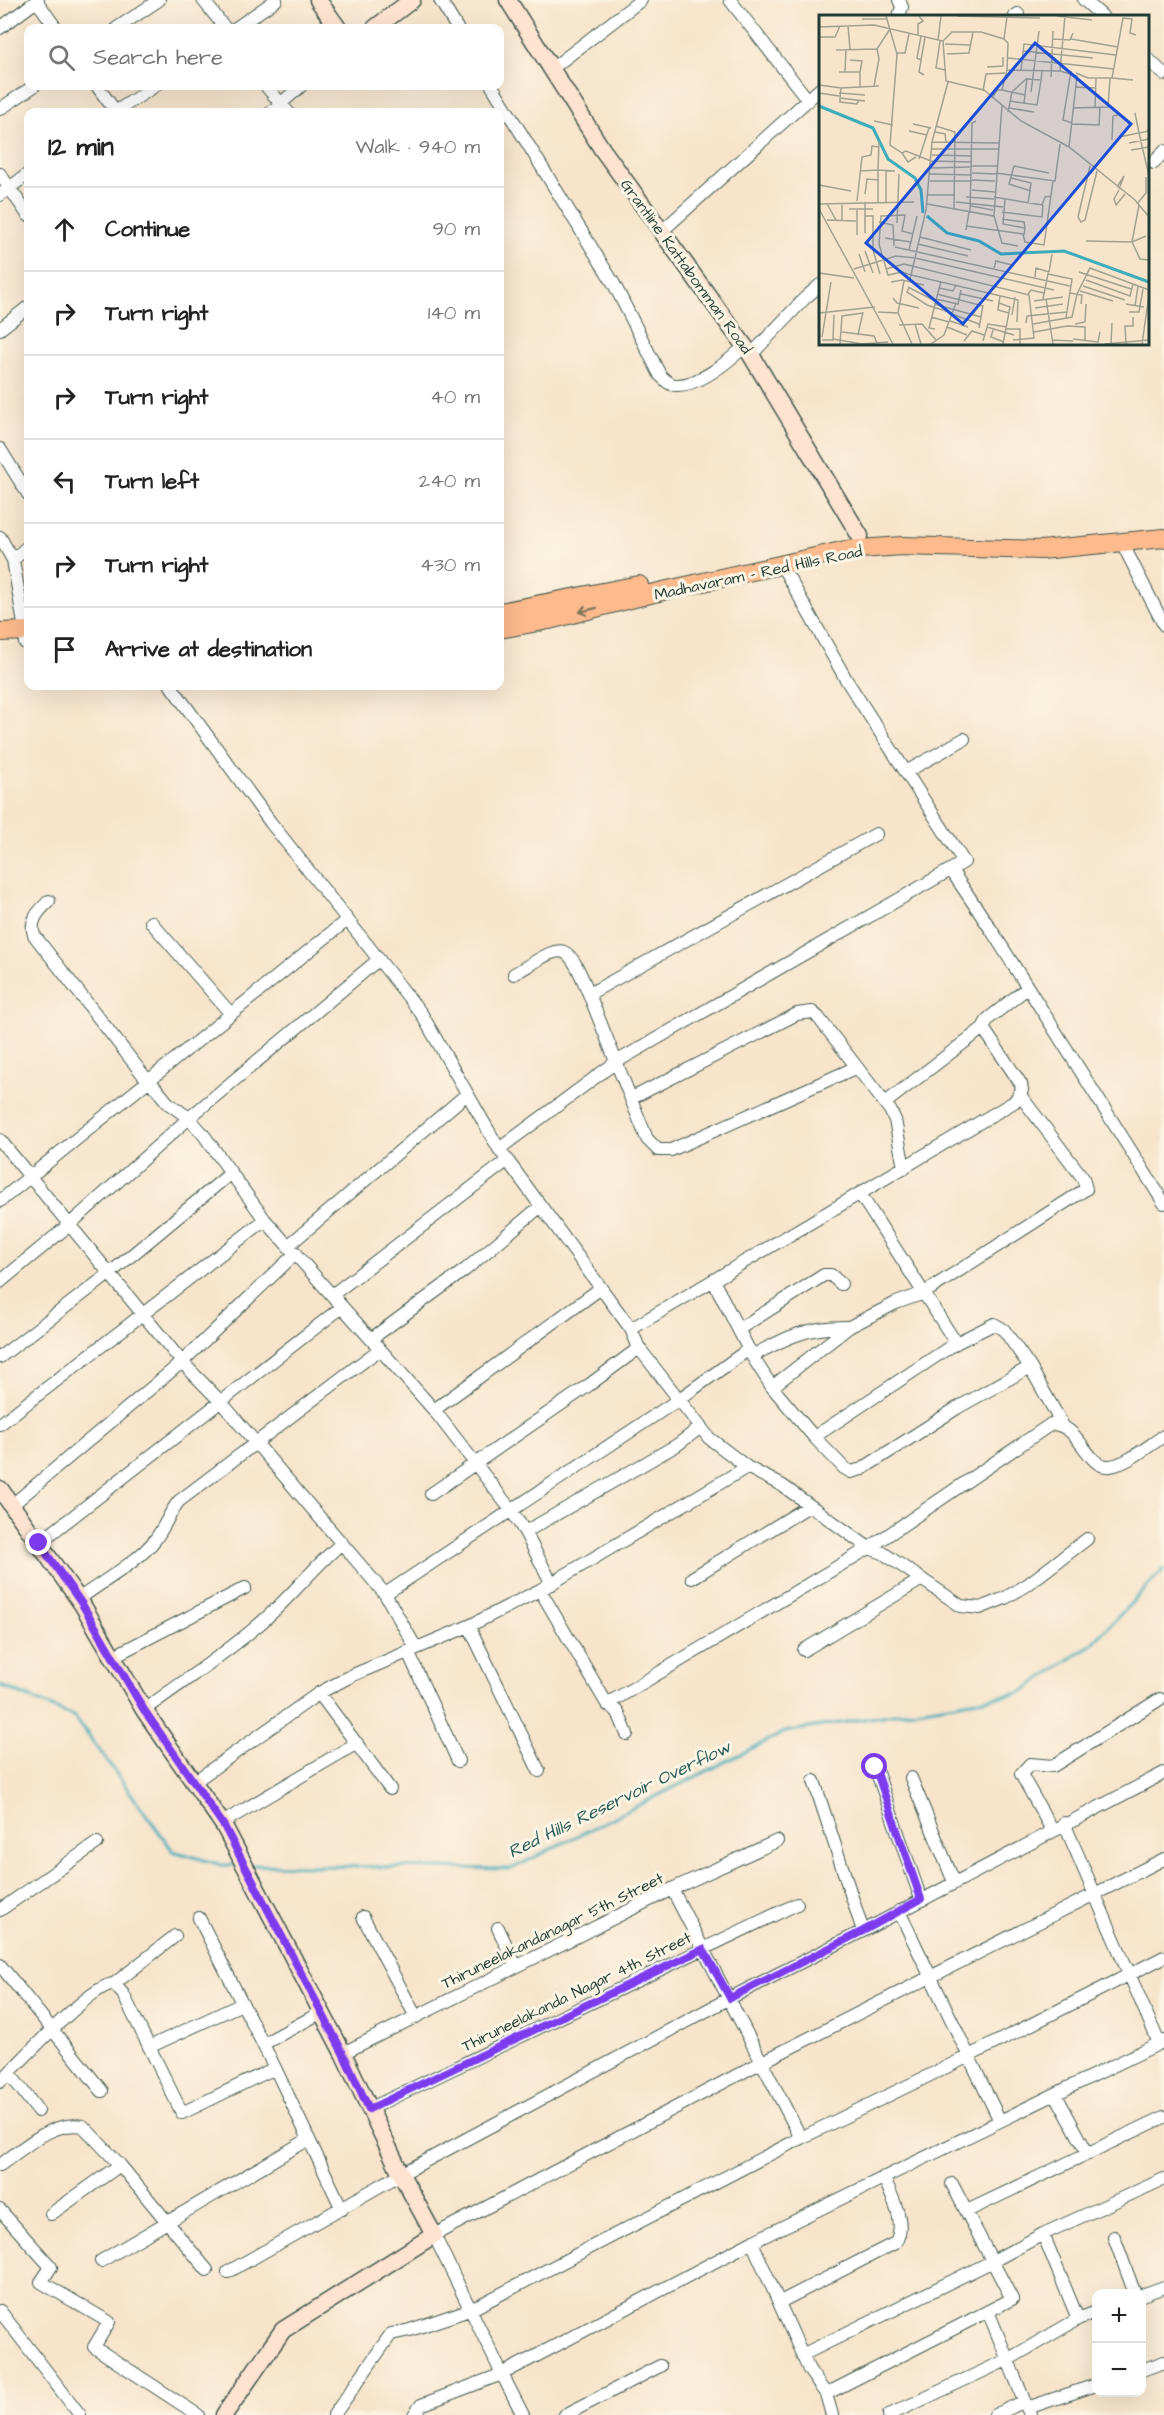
<!DOCTYPE html>
<meta charset="utf-8">
<style>
:root{--surface:#fff;--page:#f2f2f2;--text:#222;--muted:#767676;--line:#e0e0e0}
body{margin:0;font-family:"Architects Daughter",sans-serif;background:var(--page);color:var(--text)}
.controls{position:absolute;right:18px;bottom:18px;display:grid;overflow:hidden;border-radius:12px;box-shadow:0 6px 24px #0002}
.controls button{width:54px;height:54px;display:grid;place-items:center;padding:0;border:0;border-bottom:2px solid var(--line);background:var(--surface);color:var(--text);font:30px sans-serif}
.stop{position:absolute;width:18px;height:18px;margin:-14px;border:4px solid #7c3aed;border-radius:50%;background:#fff}
.stop.end{background:#7c3aed;border-color:#fff;box-shadow:0 2px 6px #0008}
.list{margin:0;padding:0;list-style:none}
h2{display:flex;justify-content:space-between;align-items:center;height:78px;margin:0;padding:0 24px;font-size:26px}
h2 small{font-size:20px;font-weight:400;color:var(--muted)}
.list li{display:grid;grid-template-columns:39px 1fr auto;gap:18px;align-items:center;box-sizing:border-box;height:84px;padding:0 24px;border-top:2px solid var(--line)}
.list b{display:block;font-size:22px;white-space:nowrap}
.list em{font-size:20px;font-style:normal;color:var(--muted)}
.icon{flex:none;width:33px;height:33px;fill:none;stroke:currentColor;stroke-width:2;stroke-linecap:round;stroke-linejoin:round}
.map{position:relative;flex:none;width:1164px;height:2415px;overflow:hidden}
.search{position:absolute;background:var(--surface);box-shadow:0 6px 24px #0002;left:24px;top:24px;width:480px;height:66px;display:flex;align-items:center;gap:15px;box-sizing:border-box;padding:0 21px;border-radius:12px;color:var(--muted);font-size:22px}
.panel{position:absolute;background:var(--surface);box-shadow:0 6px 24px #0002;left:24px;top:108px;width:480px;height:582px;border-radius:12px}
.map>svg:first-child{display:block}
</style>
<div class="map">
<svg width="1164" height="2415" viewBox="0 0 1164 2415">
<rect width="100%" height="100%" fill="#fcf5e5"/>
<filter id="ink" filterUnits="userSpaceOnUse"><feTurbulence type="fractalNoise" baseFrequency=".0167" numOctaves="2"/><feDisplacementMap in="SourceGraphic" scale="12" xChannelSelector="R" yChannelSelector="G"/><feConvolveMatrix kernelMatrix="1 2 1 2 8 2 1 2 1" color-interpolation-filters="sRGB"/></filter>
<filter id="wash" filterUnits="userSpaceOnUse"><feTurbulence type="fractalNoise" baseFrequency=".008" numOctaves="4" result="noise"/><feDisplacementMap in="SourceGraphic" scale="24" xChannelSelector="R" yChannelSelector="G"/><feGaussianBlur stdDeviation="1.35" result="paint"/><feColorMatrix in="noise" values="0 0 0 0 0 0 0 0 0 0 0 0 0 0 0 0 0 1.4 0 .05"/><feComposite in="paint" operator="in"/></filter>
<g filter="url(#wash)">
<rect width="100%" height="100%" fill="#f7e4cb"/>
<g fill="none" stroke-linecap="round" stroke-linejoin="round">
<!-- stream -->
<path stroke="#3dacbb" stroke-width="3" d="M0,1685L75,1717L173,1851L222,1865H237
M252,1865L511,1869L785,1732L1020,1693L1092,1644L1164,1569"/>
</g>
</g>
<g filter="url(#ink)">
<g fill="none" stroke-linecap="round" stroke-linejoin="round">
<defs>
<path id="street" d="M36,0L56,28
M203,0L225,28
M440,0L457,28
M730,0L808,100
M899,0L902,7L899,16
M1084,0L1102,16
M1015,16L1018,14
M0,28L38,0
M117,28L159,0
M236,28L276,0
M1148,59L1164,74
M550,70L641,0
M97,86L116,112
M266,86L288,112
M492,86L614,284L660,375C665,380 669,385 676,385C699,386 729,361 745,346
M0,109L34,86
M115,112L155,86
M271,112L301,86
M1154,163L1164,151
M0,174L28,215
M0,195L28,174
M662,231L820,89
M0,329L28,307
M751,355L805,298L820,285
M0,449L28,494
M0,537L13,560
M1122,543L1164,625
M25,643V630L13,560L28,546
M171,686L271,823L421,1013L499,1149L631,1329L639,1348L709,1438L747,1467L540,1590L469,1626L353,1675L319,1693L194,1782
M906,772L964,739
M951,870L992,931L1164,1203
M49,901C39,911 29,920 34,935L148,1081
M151,922L231,1014
M514,974C564,945 565,936 589,994
M857,1067L671,1150H658L647,1139L589,994L876,834
M149,1080L168,1103L189,1118L203,1134L265,1220L434,1410L511,1510L525,1532L552,1584
M632,1098L797,1014L812,1012L818,1017L890,1110L895,1120L904,1168
M885,1103L983,1028
M0,1140L182,1362L221,1402L385,1594L416,1648
M499,1149L616,1062L964,862L847,681L781,564
M860,1194L956,1343
M0,1201L347,920
M289,1245L467,1094
M713,1280L752,1356L772,1387L814,1437L844,1468L851,1472L862,1469L957,1408L1030,1367L1062,1424
M0,1282L69,1225L189,1118L378,960
M332,1295L508,1160
M631,1329L1014,1102L1022,1090L1021,1084L983,1028L988,1019L1027,988
M739,1329L824,1275H831L841,1284
M371,1339L465,1270L541,1206
M752,1356C787,1337 809,1326 849,1327
M0,1357L109,1274L231,1173
M772,1387L849,1327L896,1303L924,1293L1086,1189L1083,1178L1020,1095
M434,1410L601,1288
M0,1424L265,1220
M814,1437L956,1343L994,1324L1004,1330L1030,1367
M747,1467L783,1486L869,1548L883,1553L961,1606L980,1608L1005,1598L1027,1585L1087,1539
M431,1494L589,1385L639,1348
M12,1505L182,1362L296,1253
M525,1532L677,1445L701,1427
M39,1543L342,1307
M692,1578L809,1506
M540,1590L607,1704L618,1712L627,1734
M385,1594L678,1400L749,1349
M79,1599C100,1583 139,1561 154,1541C164,1529 169,1513 179,1501L380,1349
M469,1626L539,1771
M804,1650L922,1579
M408,1652L458,1761
M114,1656L245,1588
M319,1693L390,1789
M607,1704L869,1548L1051,1424C1081,1424 1086,1469 1110,1466C1128,1464 1149,1445 1164,1436
M144,1710C182,1682 221,1657 256,1627C287,1602 311,1569 342,1543
M875,1767L921,1899
M911,1778L954,1882
M814,1781L863,1931
M222,1823L357,1743
M1064,1823L1159,2043
M1052,1830L1021,1774L1030,1764L1053,1766L1160,1699
M1164,1859L762,2062L434,2235L502,2374L752,2242L1164,2041
M672,1889L801,2138
M0,1910L97,1843
M899,1911L1000,2121
M363,1917L416,2017
M199,1918L275,2068L342,2209
M498,1928L516,1966
M0,1965L102,2091
M114,1984L175,1936
M263,2044L322,2012
M149,2047L242,2004
M343,2053L672,1889L777,1841
M9,2073L38,2111
M0,2082C19,2064 93,1982 114,1984L123,1994L182,2113L275,2068
M1056,2095L1088,2154
M369,2109L797,1904
M0,2165C23,2149 52,2120 83,2126L120,2165L207,2270
M0,2210L51,2267L41,2282L109,2322L94,2347L198,2415
M967,2211L1164,2117
M51,2214L120,2165
M1043,2234L1078,2319
M1114,2237L1135,2294
M752,2242L809,2370L826,2394L832,2415
M101,2261L309,2139
M228,2272L401,2174L730,1998L863,1931L1164,1773
M1142,2295L1164,2287
M780,2302L895,2243C908,2223 891,2197 884,2177
M0,2311L80,2415
M988,2311L1030,2415
M804,2354L993,2261L1043,2234L1164,2179
M1142,2370L1164,2362
M826,2394L1012,2299L952,2184
M1027,2408L1096,2385
M334,2415L391,2334L410,2330L472,2309L801,2138L969,2056L1164,1957
M414,2415L421,2405L502,2374L523,2415
M565,2415L660,2366
M889,2415L1009,2359L1078,2319L1096,2312
M995,2415L1023,2402"/>
<path id="secondary" d="M318,0L338,28
M508,0L602,149L751,355L860,536
M375,28L412,0
M0,1489L82,1604L144,1710L224,1826L343,2053L401,2174L434,2235L283,2330L224,2415"/>
<path id="primary" d="M500,612L639,585
M500,629L549,620L650,594L846,550L902,546L1041,550L1164,538
M0,632L28,631"/>
</defs>
<!-- street casing -->
<use href="#street" stroke="#3f564b" stroke-width="14"/>
<!-- secondary casing -->
<use href="#secondary" stroke="#3f564b" stroke-width="19"/>
<!-- primary casing -->
<use href="#primary" stroke="#3f564b" stroke-width="20"/>
<!-- street -->
<use href="#street" stroke="#fff" stroke-width="12"/>
<!-- secondary -->
<use href="#secondary" stroke="#fee3d1" stroke-width="16"/>
<!-- primary -->
<use href="#primary" stroke="#fcba8d" stroke-width="18"/>
</g>
<!-- one-way arrows -->
<defs><path id="oneway-shaft" d="M-6 0H5M1.5-3L5.5 0L1.5 3" fill="none" stroke-width="1.6" stroke-linecap="round" stroke-linejoin="round" transform="scale(1.5)"/></defs>
<use stroke="#82755c" href="#oneway-shaft" transform="translate(588 610) rotate(166)"/>
</g>
<g fill="none" stroke-linecap="round" stroke-linejoin="round" filter="url(#ink)">
<!-- route -->
<path stroke="#7c3aed" stroke-width="8" d="M39,1543L82,1604L144,1710L224,1826L343,2053L369,2109L703,1949L730,1998L863,1931L921,1899L875,1767"/>
</g>
<g text-anchor="middle" stroke-width="6" stroke-linejoin="round" paint-order="stroke">
<!-- street labels -->
<g font-size="16" fill="#1f3d34" stroke="#fcf5e5">
<text transform="translate(687 266) rotate(54)" y="6">Grantline Kattabomman Road</text>
<text transform="translate(758 572) rotate(-12)" y="6">Madhavaram - Red Hills Road</text>
<text transform="translate(552 1930) rotate(-26)" y="6">Thiruneelakandanagar 5th Street</text>
<text transform="translate(576 1991) rotate(-26)" y="6">Thiruneelakanda Nagar 4th Street</text>
</g>
<!-- water labels -->
<g font-size="18" font-style="italic" fill="#285e5c" stroke="#fcf5e5">
<text transform="translate(619 1799) rotate(-26)" y="6">Red Hills Reservoir Overflow</text>
</g>
</g>
<!-- overview -->
<g transform="translate(819 15)">
<rect width="330" height="330" fill="#f7e4cb"/>
<path fill="none" stroke="#3dacbb" stroke-width="3" d="M0,91L54,113L69,144L96,163L102,175L104,198M108,201L128,218L160,226L182,239L245,236L330,267"/>
<path fill="none" stroke="#a1a18f" stroke-width="1.5" d="M67,1L78,39L71,130L83,138L87,136L112,146M138,1L221,3M238,1L273,5M246,1L241,56L258,61L250,132M43,4H67M29,11L31,34M0,12L55,10L124,26L127,66L165,75L202,106L250,132L316,185L330,202M99,21V9L104,6L100,1M102,21L98,43L102,45M0,22H16L21,11M185,24L188,2M234,24L251,25L254,18M252,24L299,32M119,25L122,1M121,26L117,53L126,55M124,26L133,17H162L185,24L189,28L188,55M126,29L151,30M17,35L58,34M204,36L274,43M77,38H86L90,19M128,39L150,38L154,17M189,43L295,54M31,45L43,46L41,57M168,52L184,51V42M202,55L205,29L297,40M252,56L244,105L253,108M20,57H41V71M26,57L27,34M257,58L269,63H293L304,3L313,4L311,18L317,20M105,60L100,57L106,22M232,62L234,16M293,63L314,65M0,70L22,73M55,71L60,44L58,34L71,14M256,72L276,73M183,75L206,80M164,76L167,59L186,58M212,77L220,16M0,78L20,81M20,78L46,80M21,83V87L38,89L40,85M173,83L178,75H183L188,55L241,56M46,86L21,83L22,73L60,71M191,86L218,90L222,65M205,88L208,63M276,92L277,64M190,93L215,97M254,93L289,92L291,63M189,97L193,77L207,64L222,65L223,56M55,106L74,110M94,109L112,113M253,109L280,110L281,92M117,111L136,117L135,194M90,116L108,120M330,116L320,118L330,161M116,117L126,119L127,127M300,122L320,118L316,98M293,125L294,101L299,100M60,127L59,155L76,156M113,127L180,128M310,128L330,124M113,134H180M312,135L330,132M83,138L89,147L97,142M113,140L153,141M100,144L110,113M112,146L153,147M153,151H178M271,151L259,202L262,207L266,205L278,156M112,153L153,152M41,156L59,155V187M153,158L177,159M177,158L236,166L241,129M111,159L153,160M192,163L212,168L209,188M153,165L176,166M111,166H153M0,170L32,176M298,172L305,161L300,174M153,175L176,177M300,175L295,184L297,190L306,179M212,176L190,169L195,151L230,158M46,179L48,164L60,165M108,180H136M147,182L175,184M175,182L223,190L226,182L232,181M186,184L184,209L206,213L205,220M38,186L43,142L52,140L53,131L60,132M67,187V156M137,187L184,192M0,189L95,187M8,189L17,205M108,189L175,201L183,90M318,189L327,178V162M320,190L313,227L321,244L330,245M152,191L174,195M0,194L74,329M30,194H54M38,195V220M183,197L223,202L224,190M151,198L153,108L157,106M46,201H54V235L61,259M175,201L183,228L199,231M183,204L205,207L206,213M8,205L37,206M23,206V188M60,207L74,210L75,231M78,208L80,159M147,211L204,219L206,227L225,230L234,166M147,215L150,197M46,218V187M101,222L152,235M66,223L92,227M267,226L313,227L327,221M99,229L149,241M76,232L251,271M90,235L98,201M46,236L54,258M40,239L46,257M175,253L177,246L193,250M35,254L77,241L96,243L107,195L113,127L129,67M67,254L85,249L210,280L215,323L194,325M230,257L233,239M260,257L312,274M0,258L35,263M216,262L217,253L230,257M267,265L311,281L314,269M85,266L79,298L93,329M72,267L83,265L105,270M90,267L92,260L83,257L69,260L60,229L62,201L86,200L83,216L94,219M264,271L306,285M89,272L116,286M90,273L88,277L108,290L133,298M120,273L134,276L137,270M261,276L294,286M251,278L263,280L262,289M118,279L164,291M142,279L174,286M209,279L212,275L225,278M181,281L180,288L191,292L184,329M74,283L78,288L100,293M117,284L139,289L142,275M224,284L229,259L253,264L247,303M227,284L234,329M215,286L244,282M180,287L179,295L190,298M115,289L162,302M307,289L325,292M316,291L319,271M216,293L244,289M59,297L79,298M310,297H320L324,274M0,298L56,292M133,299L160,309M193,300L196,282M112,302L130,307M131,306L149,312M198,307L199,285L92,260L96,243L235,275M207,308L208,301L248,297M96,309L102,329M214,309L253,302L258,279L271,253L330,275M256,309L266,307L267,289M80,310L103,309L117,325M128,312L148,320M168,312L195,320M160,313L164,290M116,314L110,313L122,266M187,314H201V329M174,315L172,322L185,327M23,317L55,321L58,328M215,317L248,311L266,312V325M39,320L44,297M3,322L12,267M14,324L43,329L69,327M254,324L279,327L281,317M3,325H14L15,300M233,325L254,326M145,326L153,316L165,320M164,326L169,309L188,312M21,329L23,301L44,298M112,329L125,320L137,288M286,329L330,325M292,329L293,308M307,329L306,311H314V302M323,329L330,280"/>
<path fill="#1d4ed8" fill-opacity="0.15" stroke="#1d4ed8" stroke-width="3" d="M216,28L312,109L144,309L47,228Z"/>
<rect width="330" height="330" fill="none" stroke="#1f3d34" stroke-width="3"/>
</g>
</svg>
<div class="controls">
<button>+</button>
<button>−</button>
</div>
<div class="stop" style="left:875px;top:1767px"></div>
<div class="stop end" style="left:39px;top:1543px"></div>
<div class="search"><svg class="icon" aria-label="search" viewBox="0 0 24 24"><circle cx="10" cy="10" r="6"/><path d="M15 15l6 6"/></svg>Search here</div>
<section class="panel">
<h2>12 min<small>Walk · 940 m</small></h2>
<ul class="list">
<li><svg class="icon" aria-label="ahead" viewBox="0 0 24 24"><path d="M12 20V5M6 11l6-6 6 6"/></svg><div><b>Continue</b></div><em>90 m</em></li>
<li><svg class="icon" aria-label="right" viewBox="0 0 24 24"><path d="M7 20v-9h11M14 6l5 5-5 5"/></svg><div><b>Turn right</b></div><em>140 m</em></li>
<li><svg class="icon" aria-label="right" viewBox="0 0 24 24"><path d="M7 20v-9h11M14 6l5 5-5 5"/></svg><div><b>Turn right</b></div><em>40 m</em></li>
<li><svg class="icon" aria-label="left" viewBox="0 0 24 24"><path d="M17 20v-9H6M10 6l-5 5 5 5"/></svg><div><b>Turn left</b></div><em>240 m</em></li>
<li><svg class="icon" aria-label="right" viewBox="0 0 24 24"><path d="M7 20v-9h11M14 6l5 5-5 5"/></svg><div><b>Turn right</b></div><em>430 m</em></li>
<li><svg class="icon" aria-label="arrive" viewBox="0 0 24 24"><path d="M6 21V4h12l-3 4 3 4H6"/></svg><div><b>Arrive at destination</b></div></li>
</ul>
</section>
</div>
